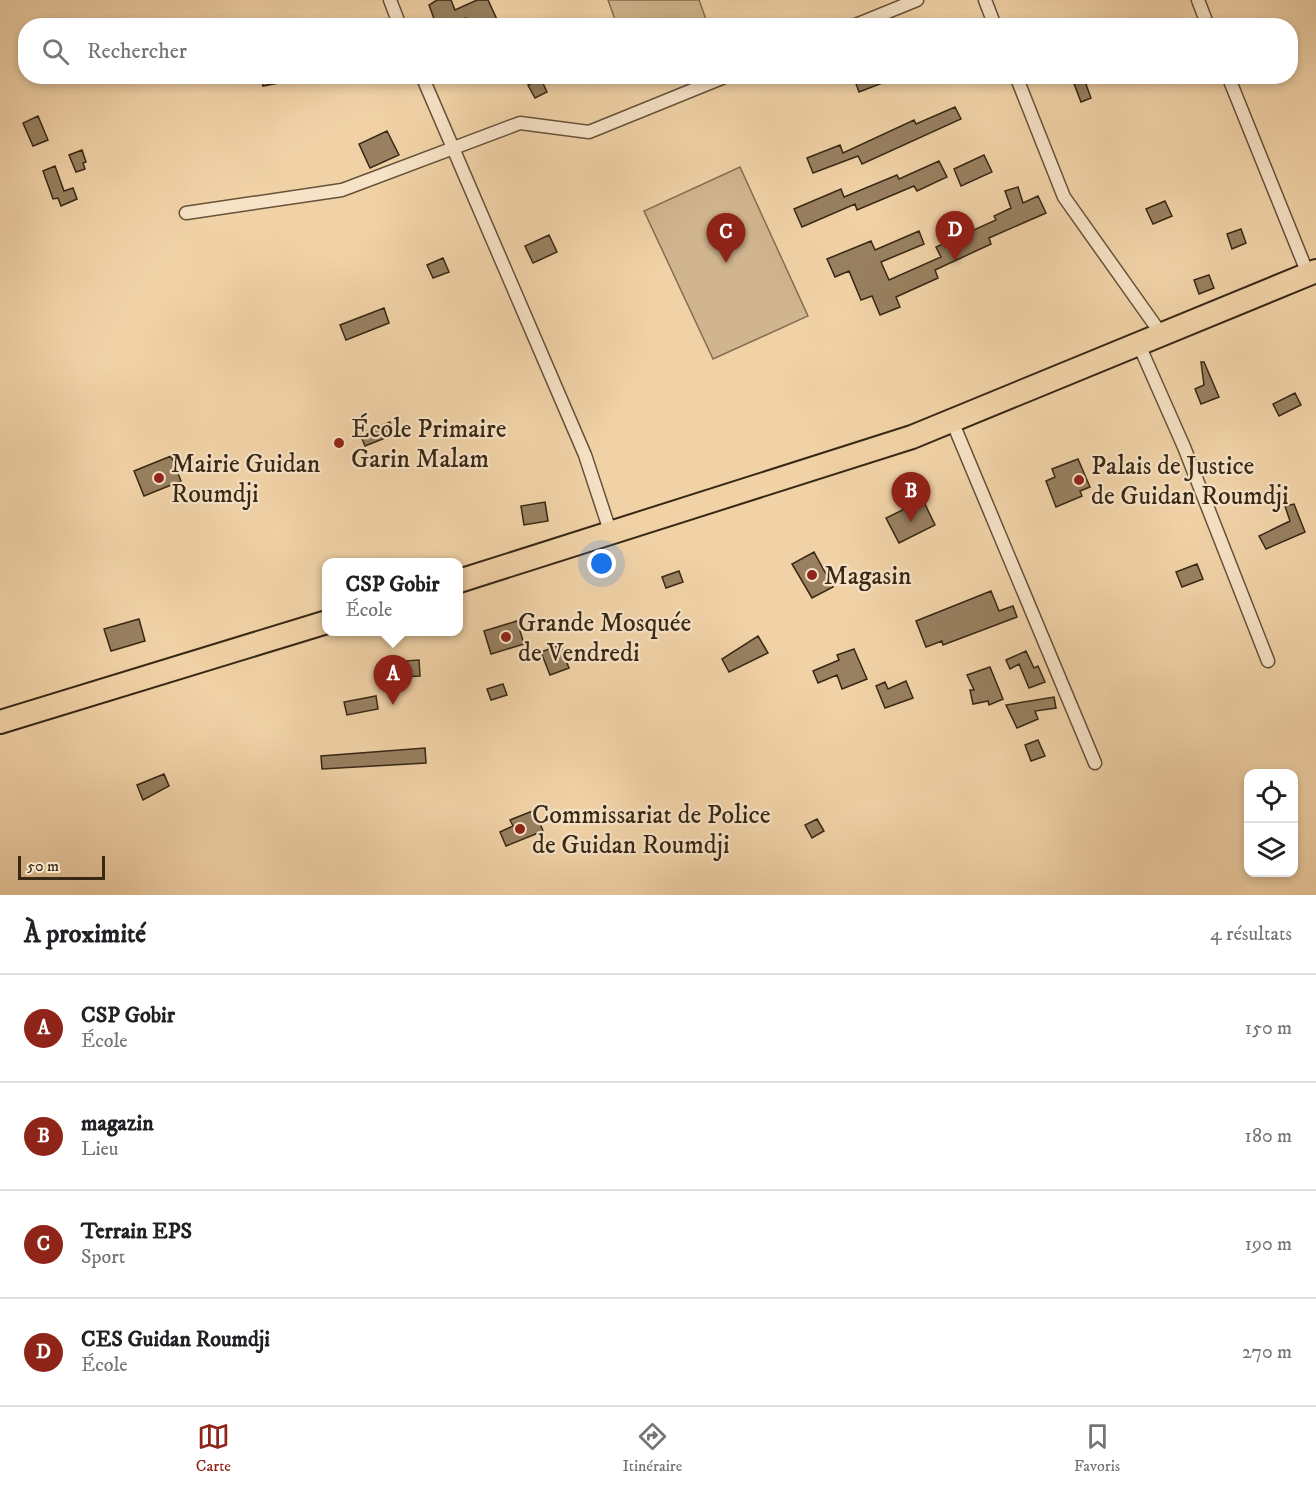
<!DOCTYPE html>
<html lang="fr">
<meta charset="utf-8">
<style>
:root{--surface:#fff;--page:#f6f6f6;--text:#202124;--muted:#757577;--line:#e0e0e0;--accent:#8f2418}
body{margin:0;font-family:"IM FELL DW Pica",serif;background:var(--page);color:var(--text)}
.controls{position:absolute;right:18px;bottom:18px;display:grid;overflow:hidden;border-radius:12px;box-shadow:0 3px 9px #0003}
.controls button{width:54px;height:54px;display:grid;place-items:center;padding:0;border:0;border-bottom:2px solid var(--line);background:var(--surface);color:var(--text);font:30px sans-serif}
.scale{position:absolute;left:18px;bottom:15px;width:87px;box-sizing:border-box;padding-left:6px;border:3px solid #372714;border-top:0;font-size:16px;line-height:21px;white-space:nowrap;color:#372714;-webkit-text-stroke:4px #f6e2c6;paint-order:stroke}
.you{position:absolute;left:602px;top:564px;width:21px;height:21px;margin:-15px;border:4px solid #fff;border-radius:50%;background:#1a73e8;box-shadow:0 0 0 9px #1a73e833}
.badge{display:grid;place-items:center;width:39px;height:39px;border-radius:50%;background:var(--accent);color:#fff;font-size:20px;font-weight:700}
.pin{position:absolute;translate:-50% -50px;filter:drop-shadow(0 2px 3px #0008)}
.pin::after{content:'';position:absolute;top:32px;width:21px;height:18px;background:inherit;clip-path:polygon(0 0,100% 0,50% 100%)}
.popup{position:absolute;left:322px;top:558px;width:141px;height:78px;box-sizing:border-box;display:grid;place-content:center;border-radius:12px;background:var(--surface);filter:drop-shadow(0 2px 4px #0005);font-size:20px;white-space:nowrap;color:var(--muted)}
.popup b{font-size:22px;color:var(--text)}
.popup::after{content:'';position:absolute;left:50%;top:100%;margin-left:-12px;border:12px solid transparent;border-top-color:var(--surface)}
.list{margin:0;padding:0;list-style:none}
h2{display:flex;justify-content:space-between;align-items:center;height:78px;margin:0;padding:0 24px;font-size:26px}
h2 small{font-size:20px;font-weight:400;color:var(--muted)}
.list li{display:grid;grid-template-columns:39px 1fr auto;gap:18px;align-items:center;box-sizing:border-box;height:108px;padding:0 24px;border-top:2px solid var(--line)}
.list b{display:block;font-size:22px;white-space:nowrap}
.list p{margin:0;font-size:20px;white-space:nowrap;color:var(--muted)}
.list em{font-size:20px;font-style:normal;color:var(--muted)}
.icon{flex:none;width:33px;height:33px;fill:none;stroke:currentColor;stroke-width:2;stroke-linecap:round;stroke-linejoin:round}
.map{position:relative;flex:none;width:1316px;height:895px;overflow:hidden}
.search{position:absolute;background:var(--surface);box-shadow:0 3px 9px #0003;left:18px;right:18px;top:18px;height:66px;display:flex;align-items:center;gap:15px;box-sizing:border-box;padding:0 21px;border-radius:24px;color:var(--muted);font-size:22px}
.sheet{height:510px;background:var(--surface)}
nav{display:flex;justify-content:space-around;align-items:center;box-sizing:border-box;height:84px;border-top:2px solid var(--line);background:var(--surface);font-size:16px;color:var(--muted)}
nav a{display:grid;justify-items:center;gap:3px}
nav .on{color:var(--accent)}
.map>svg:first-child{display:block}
</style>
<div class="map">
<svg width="1316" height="895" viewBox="0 0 1316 895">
<rect width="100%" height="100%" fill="#f1d2a7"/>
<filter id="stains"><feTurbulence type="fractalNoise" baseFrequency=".00333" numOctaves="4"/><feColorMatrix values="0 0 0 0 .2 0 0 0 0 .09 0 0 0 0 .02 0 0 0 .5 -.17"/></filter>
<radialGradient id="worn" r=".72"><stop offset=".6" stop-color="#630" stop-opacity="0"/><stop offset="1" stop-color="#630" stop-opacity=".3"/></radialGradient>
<!-- pitch -->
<path fill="#d1b58e" stroke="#846e51" stroke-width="1.5" d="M608,0H699L708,25H617Z
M740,167L808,316L713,359L644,211Z"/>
<!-- building -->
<path fill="#988060" stroke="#372714" stroke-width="1.5" d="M437,0H451L455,10L477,0H488L500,26H469L466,18L447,25L446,21L436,24L429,5Z
M261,76H288L289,81L263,86Z
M868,76H898V77L859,92L855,81Z
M1071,76H1083L1091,98L1081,102Z
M541,79L547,92L535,98L528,85Z
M955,107L961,119L862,164L858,156L813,173L807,158L840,145L843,153L914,120L916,124Z
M38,116L48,140L33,146L23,123Z
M387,131L399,155L370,168L359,144Z
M82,150L86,162L83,163L85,169L76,172L69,155Z
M984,155L992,172L961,186L954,169Z
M939,161L947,177L917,191L914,186L857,210L855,204L802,227L794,209L841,189L844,197L897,175L899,179Z
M55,166L64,191L73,188L77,199L61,206L58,198L53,199L43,171Z
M1018,187L1023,203L1038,196L1046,213L989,238L991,244L935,270L938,278L896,297L900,307L880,315L872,296L861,300L849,271L835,277L827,259L871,241L875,250L919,231L924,244L881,262L889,280L941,257L936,247L996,220L994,216L1011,208L1005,191Z
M1165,201L1172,216L1153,224L1146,209Z
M1241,229L1246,243L1232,249L1227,234Z
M549,235L557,252L533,263L525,246Z
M443,258L449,272L433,278L427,265Z
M1209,275L1214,288L1199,294L1194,280Z
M384,308L389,323L346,340L340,325Z
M1201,362H1204L1219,397L1201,404L1195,389L1204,385Z
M1295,393L1301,405L1279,416L1273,404Z
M390,422L395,434L365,446L360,434Z
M171,456L181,481L144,496L134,471Z
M1078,459L1090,487L1080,491L1082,496L1056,507L1046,481L1055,477L1052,469Z
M923,500L935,525L899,543L886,518Z
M545,502L548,521L524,525L521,506Z
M1294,504L1305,532L1266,549L1259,536L1290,521L1285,506Z
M814,552L833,587L812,598L792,564Z
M1197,564L1203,579L1182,587L1176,572Z
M679,571L683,582L666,588L662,577Z
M991,591L999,611L1013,606L1017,617L943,645L942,641L926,647L916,621Z
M139,619L145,641L111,651L104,629Z
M517,621L524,644L491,654L484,631Z
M758,636L768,653L729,672L722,659Z
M560,645L569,668L550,675L541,652Z
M854,649L867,679L842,689L837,675L818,683L813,671L839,660L837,655Z
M1026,651L1034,668L1038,666L1045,682L1029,688L1019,664L1010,669L1006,660Z
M419,660L420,676L402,677V674L393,675L392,662Z
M990,667L1003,699L989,705L988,701L973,704L970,690H974L967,675Z
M906,681L913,698L885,708L876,686L885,682L888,689Z
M503,684L507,695L491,700L487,689Z
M376,696L378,709L347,715L344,702Z
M1054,697L1056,708L1035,711L1038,719L1017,728L1006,705Z
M1038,740L1045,756L1031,761L1025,745Z
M425,748L426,763L322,769L321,756Z
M164,774L169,786L143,800L137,785Z
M535,810L543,831L506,846L500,832L513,826L510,820Z
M817,819L824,831L812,838L805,825Z"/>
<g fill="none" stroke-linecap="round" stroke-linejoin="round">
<defs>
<path id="street" d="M390,0L400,26
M985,0L995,26
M1198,0L1208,26
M853,26L917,0
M422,76L585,455L611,534
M1016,76L1064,197L1162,335
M1228,76L1308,274
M186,213L342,190L520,123L589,132L727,76
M1139,345L1184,447L1268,661
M952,421L1095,763"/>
<path id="highway" d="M459,581L912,437L1316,271
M0,722L327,622"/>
</defs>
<!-- street casing -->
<use href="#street" stroke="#665239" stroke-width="15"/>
<!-- highway casing -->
<use href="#highway" stroke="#372714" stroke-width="26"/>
<!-- street -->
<use href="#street" stroke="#f6e2c6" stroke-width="12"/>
<!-- highway -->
<use href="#highway" stroke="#f1d2a7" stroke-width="22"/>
</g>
<!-- markers -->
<g fill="#8f2418" stroke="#f6e2c6" stroke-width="2">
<circle cx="339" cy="443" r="6"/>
<circle cx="159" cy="478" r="6"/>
<circle cx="1079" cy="480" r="6"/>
<circle cx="812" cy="575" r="6"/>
<circle cx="506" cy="637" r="6"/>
<circle cx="520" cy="829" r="6"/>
</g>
<g text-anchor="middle" stroke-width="4.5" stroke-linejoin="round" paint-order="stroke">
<!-- poi labels -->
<g font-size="26" fill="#372714" stroke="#f6e2c6" text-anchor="start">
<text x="351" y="437">École Primaire<tspan x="351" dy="30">Garin Malam</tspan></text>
<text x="171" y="472">Mairie Guidan<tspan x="171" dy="30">Roumdji</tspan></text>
<text x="1091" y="474">Palais de Justice<tspan x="1091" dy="30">de Guidan Roumdji</tspan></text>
<text x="824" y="584">Magasin</text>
<text x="518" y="631">Grande Mosquée<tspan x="518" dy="30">de Vendredi</tspan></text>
<text x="532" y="823">Commissariat de Police<tspan x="532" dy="30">de Guidan Roumdji</tspan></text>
</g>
</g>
<rect width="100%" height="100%" filter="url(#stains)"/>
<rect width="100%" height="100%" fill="url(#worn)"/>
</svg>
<div class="controls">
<button><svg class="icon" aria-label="locate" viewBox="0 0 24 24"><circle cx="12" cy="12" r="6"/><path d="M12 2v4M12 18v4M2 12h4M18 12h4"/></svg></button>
<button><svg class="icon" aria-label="layers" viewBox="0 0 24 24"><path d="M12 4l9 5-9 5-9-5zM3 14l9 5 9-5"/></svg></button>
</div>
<div class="scale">50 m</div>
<div class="you"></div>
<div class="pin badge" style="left:393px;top:705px">A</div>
<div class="popup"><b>CSP Gobir</b>École</div>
<div class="pin badge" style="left:911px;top:522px">B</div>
<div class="pin badge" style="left:726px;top:263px">C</div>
<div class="pin badge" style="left:955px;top:261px">D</div>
<div class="search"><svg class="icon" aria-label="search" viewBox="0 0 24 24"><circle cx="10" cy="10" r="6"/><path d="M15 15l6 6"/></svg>Rechercher</div>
</div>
<section class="sheet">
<h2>À proximité<small>4 résultats</small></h2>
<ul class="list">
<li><span class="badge">A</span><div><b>CSP Gobir</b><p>École</p></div><em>150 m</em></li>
<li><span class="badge">B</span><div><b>magazin</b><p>Lieu</p></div><em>180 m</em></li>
<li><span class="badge">C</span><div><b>Terrain EPS</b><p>Sport</p></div><em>190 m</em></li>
<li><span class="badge">D</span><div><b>CES Guidan Roumdji</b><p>École</p></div><em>270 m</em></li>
</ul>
</section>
<nav>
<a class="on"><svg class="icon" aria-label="map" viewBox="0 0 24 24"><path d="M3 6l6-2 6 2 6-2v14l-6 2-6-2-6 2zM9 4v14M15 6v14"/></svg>Carte</a>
<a><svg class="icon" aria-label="directions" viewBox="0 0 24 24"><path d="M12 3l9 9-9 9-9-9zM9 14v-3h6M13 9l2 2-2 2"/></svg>Itinéraire</a>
<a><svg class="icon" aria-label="saved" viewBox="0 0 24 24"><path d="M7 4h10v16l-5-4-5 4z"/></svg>Favoris</a>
</nav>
